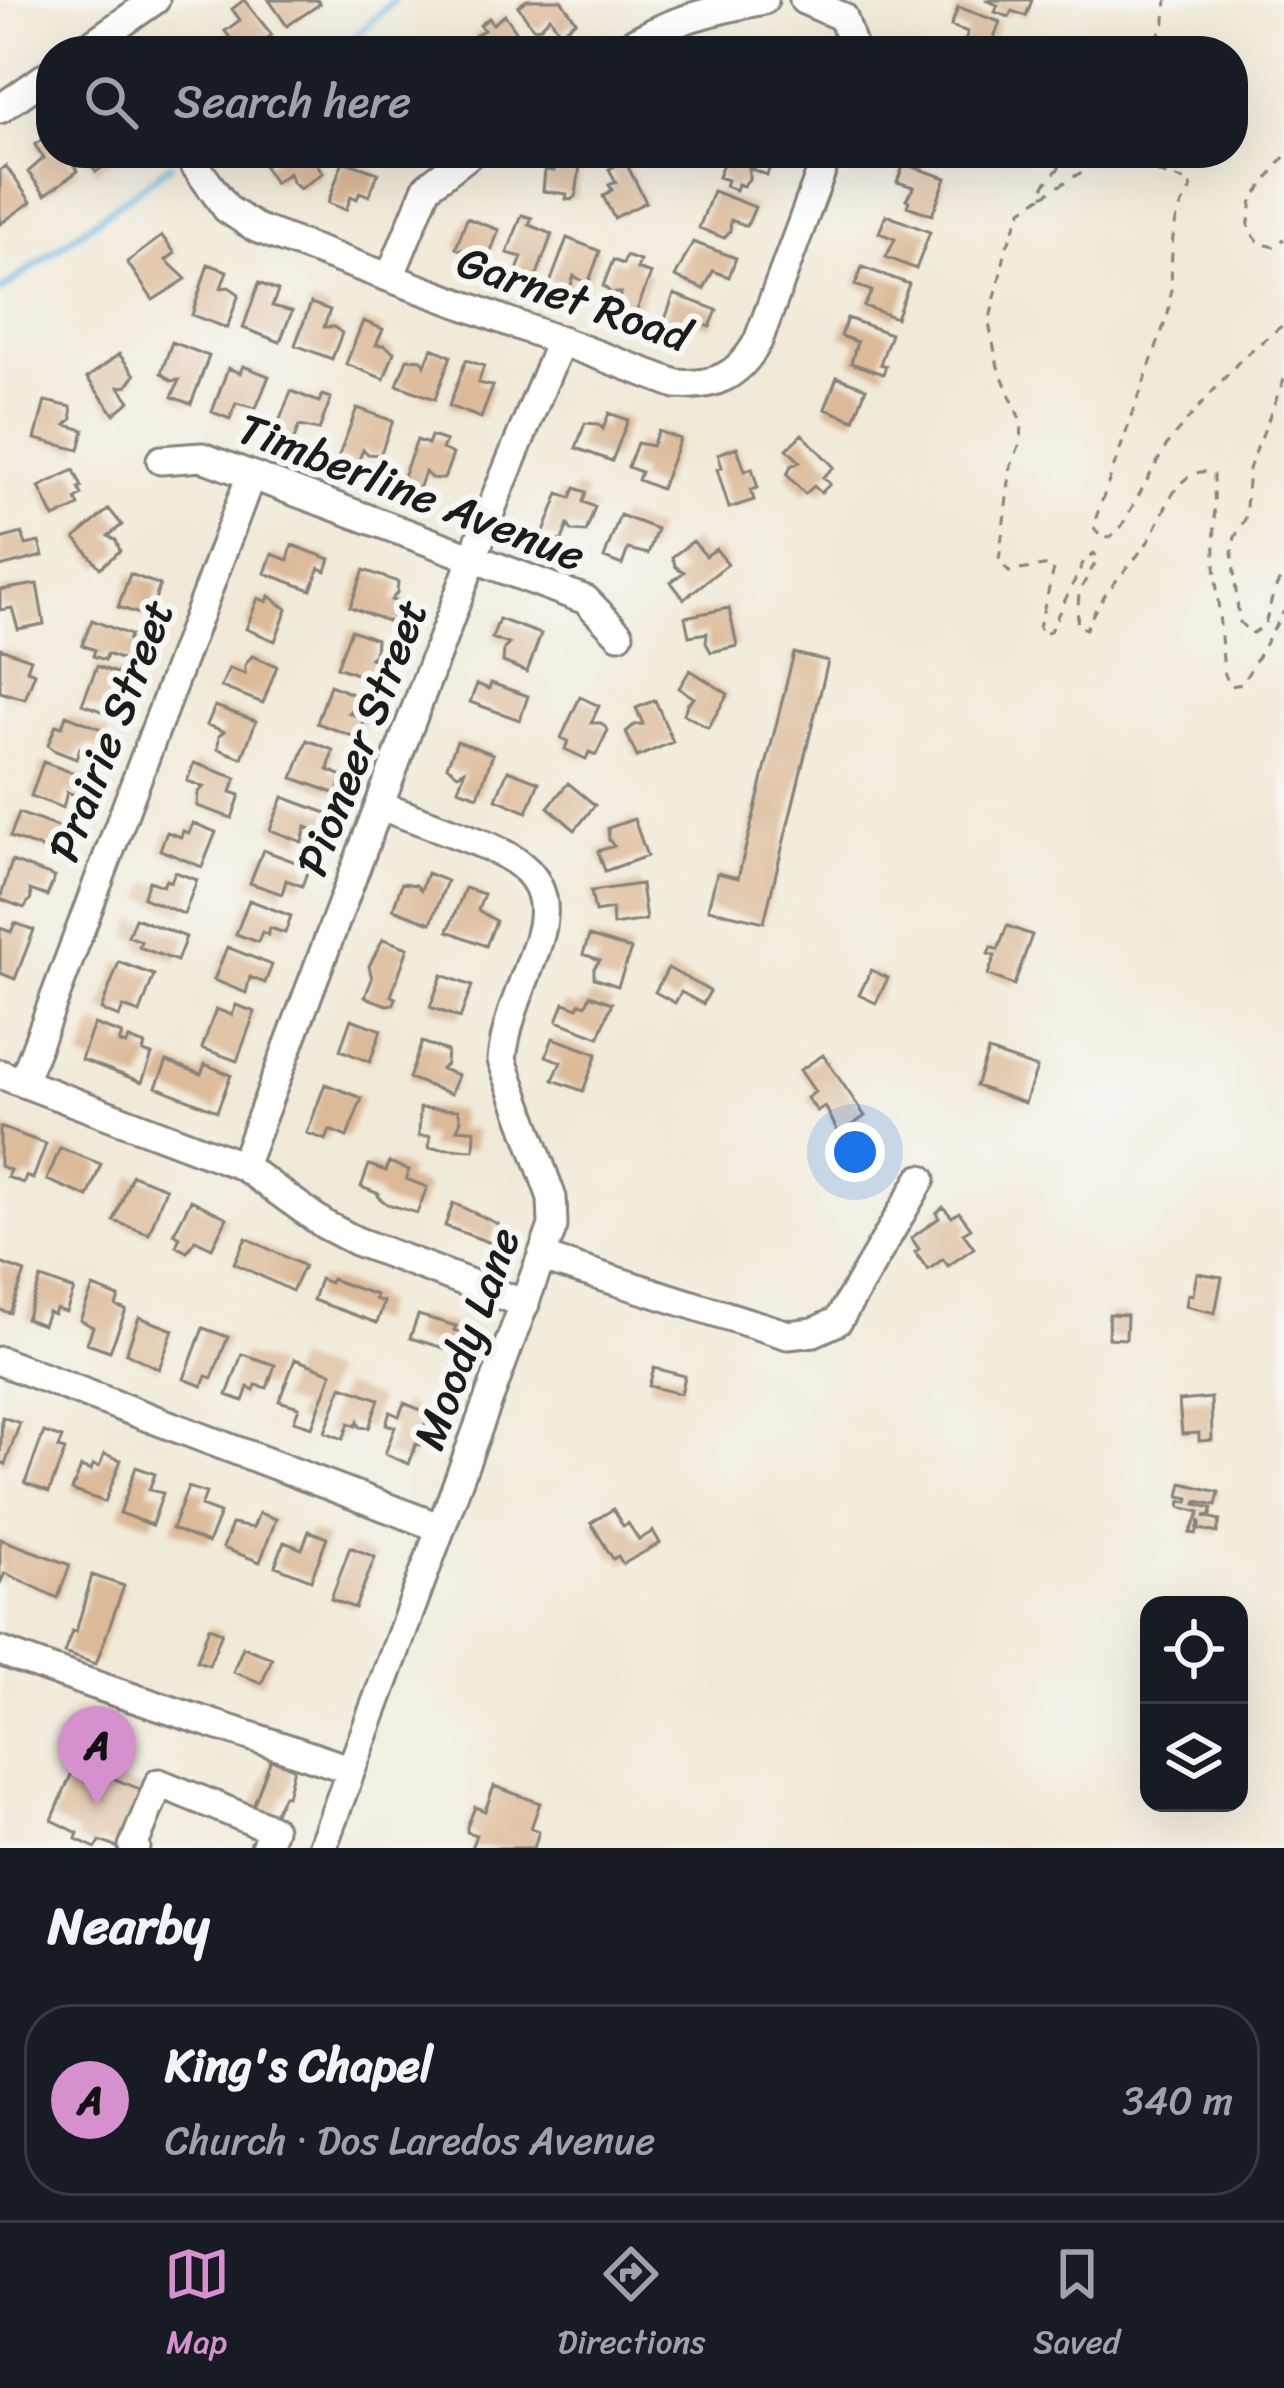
<!DOCTYPE html>
<meta charset="utf-8">
<style>
:root{--surface:#171b24;--page:#242831;--text:#f1f3f6;--muted:#9ea1a6;--line:#363941;--accent:#d690ce}
body{margin:0;font-family:Sriracha,sans-serif;background:var(--page);color:var(--text)}
.controls{position:absolute;right:36px;bottom:36px;display:grid;overflow:hidden;border-radius:24px;box-shadow:0 12px 48px #0002}
.controls button{width:108px;height:108px;display:grid;place-items:center;padding:0;border:0;border-bottom:3px solid var(--line);background:var(--surface);color:var(--text);font:60px sans-serif}
.you{position:absolute;left:855px;top:1152px;width:42px;height:42px;margin:-30px;border:9px solid #fff;border-radius:50%;background:#1a73e8;box-shadow:0 0 0 18px #1a73e833}
.badge{display:grid;place-items:center;width:78px;height:78px;border-radius:50%;background:var(--accent);color:#111;font-size:39px;font-weight:700}
.pin{position:absolute;translate:-50% -99px;filter:drop-shadow(0 3px 6px #0008)}
.pin::after{content:'';position:absolute;top:63px;width:42px;height:36px;background:inherit;clip-path:polygon(0 0,100% 0,50% 100%)}
.list{margin:0;padding:0;list-style:none}
h2{display:flex;justify-content:space-between;align-items:center;height:156px;margin:0;padding:0 48px;font-size:51px}
h2 small{font-size:39px;font-weight:400;color:var(--muted)}
.list li{display:grid;grid-template-columns:78px 1fr auto;gap:36px;align-items:center;box-sizing:border-box;height:192px;margin:0 24px 24px;padding:0 24px;border:3px solid var(--line);border-radius:48px}
.list b{display:block;font-size:45px;white-space:nowrap}
.list p{margin:0;font-size:39px;white-space:nowrap;color:var(--muted)}
.list em{font-size:39px;font-style:normal;color:var(--muted)}
.icon{flex:none;width:66px;height:66px;fill:none;stroke:currentColor;stroke-width:2;stroke-linecap:round;stroke-linejoin:round}
.map{position:relative;flex:none;width:1284px;height:1848px;overflow:hidden}
.search{position:absolute;background:var(--surface);box-shadow:0 12px 48px #0002;left:36px;right:36px;top:36px;height:132px;display:flex;align-items:center;gap:30px;box-sizing:border-box;padding:0 42px;border-radius:48px;color:var(--muted);font-size:45px}
.sheet{height:372px;background:var(--surface)}
nav{display:flex;justify-content:space-around;align-items:center;box-sizing:border-box;height:168px;border-top:3px solid var(--line);background:var(--surface);font-size:33px;color:var(--muted)}
nav a{display:grid;justify-items:center;gap:6px}
nav .on{color:var(--accent)}
.map>svg:first-child{display:block}
</style>
<div class="map">
<svg width="1284" height="1848" viewBox="0 0 1284 1848">
<rect width="100%" height="100%" fill="#f6f6f2"/>
<filter id="ink" filterUnits="userSpaceOnUse"><feTurbulence type="fractalNoise" baseFrequency=".00833" numOctaves="2"/><feDisplacementMap in="SourceGraphic" scale="24" xChannelSelector="R" yChannelSelector="G"/><feConvolveMatrix kernelMatrix="1 2 1 2 8 2 1 2 1" color-interpolation-filters="sRGB"/></filter>
<filter id="wash" filterUnits="userSpaceOnUse"><feTurbulence type="fractalNoise" baseFrequency=".004" numOctaves="4" result="noise"/><feDisplacementMap in="SourceGraphic" scale="48" xChannelSelector="R" yChannelSelector="G"/><feGaussianBlur stdDeviation="2.7" result="paint"/><feColorMatrix in="noise" values="0 0 0 0 0 0 0 0 0 0 0 0 0 0 0 0 0 1.4 0 .05"/><feComposite in="paint" operator="in"/></filter>
<g filter="url(#wash)">
<rect width="100%" height="100%" fill="#f1ead8"/>
<g fill="none" stroke-linecap="round" stroke-linejoin="round">
<!-- stream -->
<path stroke="#66bbe3" stroke-width="6" d="M334,51L362,31L394,0
M0,291L171,165"/>
</g>
<g id="blocks">
<!-- building -->
<path fill="#dcb997" d="M244,0L272,35L256,46L260,51H240L225,31L240,20L232,9Z
M269,0H317L320,4L287,26Z
M527,0H561L576,21L560,33L550,17L541,27L533,28L518,6Z
M985,0H1032L1026,16L1012,11L1009,17L995,12L998,5Z
M958,7L1000,22L989,51L961,50L968,32L951,26Z
M505,15L530,51H482L473,37L484,30L480,25L489,18L493,24Z
M51,133V153H65L78,171L45,195L28,172L44,158L35,145Z
M83,153H122L96,172Z
M283,153H309L323,173L300,189L292,182L289,173L275,183L264,166Z
M727,153H768L774,155L767,175L749,168V179L743,186L738,184L736,190L725,186L727,180L718,177Z
M562,155L581,157L576,196L571,200L566,199L567,194L543,191L545,170L554,171L555,156Z
M343,161L378,173L369,196L360,192L357,199L351,196L346,210L328,203Z
M625,161L646,202L614,218L603,196L612,190L609,185L616,182L609,169Z
M904,164L946,178L932,215L907,206L909,201L906,199L914,187L897,182Z
M6,166L31,202L0,224V170Z
M713,191L755,207L747,226L731,220L730,231L724,238L699,228Z
M522,215L532,218L529,225L552,234L535,280L516,273L522,257L507,253Z
M886,215L930,232L916,269L886,257L895,239L879,233Z
M467,218L499,230L488,259L456,248Z
M162,236L175,253L166,260L186,279L153,300L127,262Z
M567,238L600,251L588,284L574,276L568,293L549,286Z
M693,242L736,258L729,277L713,271L704,289L675,277Z
M626,256L640,261L637,269L651,274L634,317L615,309L621,293H611L603,286L613,260L623,264Z
M208,264L227,271L221,288L229,287L239,294L227,328L192,315Z
M862,267L909,284L896,318L864,306L872,291L855,285Z
M259,283L278,291L272,306L292,311L280,342L243,328Z
M674,294L717,310L710,327L696,322L694,328L688,326L684,336L662,328Z
M311,303L330,310L324,327H334L342,333L332,359L295,345Z
M847,318L891,334L880,364L886,366L883,374L851,363L857,342L841,336Z
M363,321L383,329L376,345H384L394,352L384,379L346,364Z
M172,342L209,356L191,404L172,397L179,380L171,381L161,373Z
M432,348L451,356L435,399L397,385L407,359L422,360L425,365Z
M119,354L135,375L127,386L119,387L130,401L114,414L87,378Z
M466,360L484,366L478,383L493,386L481,418L449,406Z
M243,366L269,376L256,408L236,403L230,419L212,412L228,368L240,373Z
M837,377L866,388L854,420L825,409Z
M291,391L319,402L322,395L331,398L319,430L299,426L293,442L274,435Z
M45,401L71,407L72,419L66,425L84,430L79,450L35,439Z
M357,408L393,421L380,455L368,454L363,449L357,465L338,458Z
M609,413L628,420L612,461L576,448L585,423L598,424L603,429Z
M658,431L680,439L661,489L638,480L641,472L628,467L637,443L652,446Z
M802,434L834,467L823,477L830,484L821,493L814,486L805,494L787,475L791,466L800,462L787,449Z
M431,436L446,441L442,449L453,454L444,479L431,478L425,472L419,489L401,482L417,440L428,444Z
M737,447L745,471L752,468L758,488L751,490L754,500L729,508L717,469L722,467L718,454Z
M74,470L82,487L79,488L82,495L76,499L79,506L54,518L39,487Z
M575,488L586,492L583,502L595,507L586,532L572,531L568,525L561,542L543,535L559,493L571,498Z
M109,509L122,525L108,536L116,540L120,551L100,568L75,538Z
M620,515L657,529L648,554L628,549L622,565L604,558Z
M22,533L26,545L39,542L43,556L0,567V539Z
M693,541L706,556L716,549L728,564L684,599L671,582L684,572L676,567L672,557Z
M292,545L330,559L326,571L319,568L311,590L265,573L272,554L288,560Z
M364,570L398,582L397,593L391,600L408,606L400,626L350,607Z
M130,574L160,585L149,617L118,607Z
M37,584L44,624L18,629L12,608L0,610V590Z
M269,596L287,609L275,641L246,629L258,598L267,602Z
M729,608L737,646L711,652L706,643L707,633L689,636L685,617Z
M499,619L541,634L527,672L503,662L504,649L509,644L492,638Z
M92,620L130,635L128,640L141,645L134,664L107,654L105,660L93,656L95,650L82,645Z
M351,630L376,639L375,654L370,658L386,663L379,682L337,667Z
M0,648L31,659L27,670L35,673L25,699L0,692Z
M794,653L828,661L764,922L708,909L717,873L738,878Z
M252,656L277,666L263,703L221,687L229,668L245,674V665Z
M97,666L124,676L120,699L112,715L82,704Z
M690,670L728,694L708,728L684,714L687,704L694,698L679,688Z
M491,683L528,696L520,720L470,702L477,684L489,689Z
M330,685L355,695L356,706L349,713L365,719L358,738L317,723Z
M580,697L599,706L591,723H601L608,730L596,755L589,752L586,759L565,749L568,741L561,738Z
M655,700L673,742L637,757L626,732L634,725L643,724L636,708Z
M215,706L256,721L242,758L218,749L219,736L224,731L207,725Z
M66,715L109,732L102,750L88,744L85,750L80,748L76,759L53,750L48,745L56,725L62,727Z
M307,740L333,750L328,770L343,776L337,794L293,778Z
M457,741L493,754L478,796L458,789L465,770L458,774L447,766Z
M43,762L90,779L83,798L67,792L63,808L31,796Z
M194,763L236,778L231,792L240,795L232,818L197,806L198,792L204,787L187,781Z
M508,770L539,782L527,812L496,799Z
M568,783L595,805L575,830L548,807Z
M283,797L329,814L322,833L306,827L302,842L270,830Z
M19,813L71,832L64,850L51,845L49,851L10,837Z
M634,819L647,856L605,871L598,851L614,846L609,840L608,828Z
M193,823L216,832L202,867L160,850L167,832L181,837L183,831L189,833Z
M263,850L309,867L302,886L286,880L282,894L250,883Z
M12,861L55,877L47,896L30,890L31,898L24,908L0,899Z
M175,872L197,880L184,914L143,898L149,881L163,886L166,880L171,882Z
M427,873L447,881L431,923L393,909L402,883L416,885L421,890Z
M641,884L646,920L613,925L612,909L595,912L591,891Z
M465,888L484,894L478,910L496,921L486,946L448,931Z
M249,900L291,916L285,933L270,928L268,935L262,932L258,942L236,934Z
M135,918L186,937L177,961L139,947L141,941L128,936Z
M15,923L34,930L15,979L0,973V928L11,932Z
M1007,926L1032,935L1014,985L988,975L995,956L988,954L991,947L998,950Z
M589,936L631,949L618,986L594,978V968L600,960L583,954Z
M383,939L408,948L391,996L396,998L394,1004L387,1005L365,997L372,979L369,966Z
M227,947L272,965L265,983L250,977L246,993L214,980Z
M119,962L154,975L140,1013L123,1007L119,1017L101,1010Z
M668,968L710,991L703,1004L681,992L675,1003L655,992Z
M871,970L888,978L876,1003L859,995Z
M442,975L472,986L460,1018L430,1007Z
M590,995L612,1003L599,1037L557,1021L564,1003L578,1008L580,1003L586,1005Z
M236,1005L255,1012L237,1061L202,1048L216,1009L232,1015Z
M351,1019L381,1030L370,1062L340,1050Z
M94,1024L122,1034L119,1043L126,1045L129,1039L145,1045L143,1052L152,1055L142,1082L81,1059Z
M553,1038L597,1054L583,1091L553,1080L561,1062L546,1056Z
M422,1042L447,1051L446,1064L441,1069L458,1075L451,1094L409,1078Z
M988,1051L1037,1068L1025,1103L976,1086Z
M823,1055L865,1116L839,1134L825,1106L817,1111L807,1098L815,1092L800,1070Z
M167,1061L201,1074L205,1064L231,1075L217,1111L156,1087Z
M325,1084L362,1098L347,1137L330,1130L326,1140L307,1133Z
M420,1108L458,1110L461,1120L457,1129L475,1130L474,1150L429,1148L430,1136H419Z
M0,1127L46,1144L33,1179L26,1176L23,1183L7,1177L10,1170L0,1166Z
M60,1148L101,1164L88,1197L47,1180Z
M389,1162L409,1170L406,1179L427,1187L417,1213L387,1204L378,1197L379,1194L361,1187L369,1165L386,1171Z
M132,1175L166,1188L149,1234L114,1221Z
M191,1200L227,1218L212,1248L195,1240L187,1252L176,1246L180,1237L174,1233Z
M453,1203L498,1224L491,1243L445,1226Z
M943,1207L952,1217L959,1212L971,1228L963,1233L974,1248L948,1266L943,1259L928,1270L915,1252L919,1249L911,1238L939,1218L936,1213Z
M246,1238L304,1266L292,1291L234,1263Z
M0,1263L25,1272L10,1313L0,1310Z
M1197,1273L1222,1277L1215,1313L1186,1306L1188,1294L1193,1295Z
M41,1278L74,1290L66,1312L56,1309L54,1314L48,1312L43,1325L26,1319Z
M320,1279L330,1283L331,1279L376,1295L375,1299L384,1302L377,1323L313,1300Z
M93,1287L119,1297L116,1306L126,1310L110,1351L87,1343L93,1327L80,1320Z
M1109,1314L1127,1315L1126,1339L1108,1338Z
M418,1315L456,1326L454,1330L463,1333L457,1352L410,1338Z
M139,1317L173,1330L159,1369L126,1353Z
M203,1328L228,1337L212,1378L206,1376L202,1386L184,1379Z
M242,1354L275,1365L267,1388L256,1385L254,1390L248,1387L243,1401L227,1395Z
M295,1359L332,1373L312,1427L294,1421L299,1407L279,1401Z
M654,1368L685,1376L681,1394L649,1386Z
M342,1386L379,1399L369,1428L360,1427L358,1421L356,1426L349,1423L343,1439L325,1432Z
M1211,1398L1212,1440L1199,1441V1433L1182,1434L1179,1401Z
M404,1403L428,1413L420,1445L416,1444L409,1464L385,1454L395,1427L386,1424L390,1412L399,1416Z
M2,1417L20,1423L5,1464L0,1462Z
M44,1432L62,1438L58,1448L65,1450L49,1492L25,1483Z
M104,1454L121,1460L105,1502L72,1490L81,1467L91,1471L93,1465L99,1467Z
M136,1467L155,1474L149,1490L163,1493L152,1525L120,1513Z
M1182,1483L1219,1492L1216,1505L1197,1501L1196,1504L1212,1508L1211,1515L1204,1516L1220,1520L1217,1533L1200,1529V1520L1196,1534L1190,1533L1200,1512L1180,1507L1181,1501L1188,1502L1189,1498L1179,1496Z
M188,1487L206,1493L201,1506L220,1513L208,1543L172,1529Z
M613,1509L623,1526L628,1523L639,1540L653,1531L660,1543L623,1564L618,1556L613,1559L591,1523Z
M259,1513L276,1519L260,1562L223,1548L232,1524L253,1528Z
M309,1531L327,1538L311,1580L275,1566L284,1542L302,1549Z
M0,1539L70,1565L58,1598L5,1573L0,1584Z
M350,1547L375,1557L355,1608L331,1599Z
M92,1575L124,1586L96,1664L64,1653L72,1631L76,1632Z
M209,1627L222,1632L209,1665L197,1661Z
M243,1647L272,1658L262,1683L233,1672Z
M271,1759L294,1768L287,1796L284,1795L274,1814L253,1806Z
M87,1762L107,1771L105,1775L142,1790L119,1848L100,1841L96,1848L76,1839L78,1833L52,1820L76,1763L85,1767Z
M494,1786L540,1803L531,1828L539,1831L534,1848H471L476,1835L467,1832V1827L475,1807L485,1811Z"/>
</g>
</g>
<g filter="url(#ink)">
<use href="#blocks" fill-opacity="0" stroke="#86837a" stroke-width="3"/>
<g fill="none" stroke-linecap="round" stroke-linejoin="round">
<defs>
<path id="minor" d="M804,0L843,17
M843,17L854,51
M82,51L155,0
M620,51C665,21 712,10 764,0
M0,109L51,73
M186,153L227,209L256,228L676,384C715,387 739,376 758,341L828,153
M390,277L427,187L471,153
M161,460L202,457L586,600L619,634
M0,1074L243,1166L325,1225L356,1241L525,1304
M23,1082L251,475
M243,1166L497,494L561,340
M543,1258L788,1335L814,1332L838,1321L921,1179
M0,1361L441,1528
M0,1651C115,1695 234,1729 351,1770
M136,1848L133,1847L159,1783L272,1829L265,1848
M322,1848L553,1226L552,1198L502,1060C506,1019 524,983 537,945C561,875 514,855 459,835C432,825 406,815 380,806"/>
</defs>
<!-- minor casing -->
<use href="#minor" stroke="#86837a" stroke-width="33"/>
<!-- path -->
<path stroke="#86837a" stroke-width="3" stroke-dasharray="9 9" stroke-linecap="butt" d="M1142,51L1164,29L1167,0
M1072,153L1045,184L1041,197L1022,210L1007,246L989,323L998,367L1022,424L1021,441L1011,466L999,560L1009,572L1049,565L1054,569L1039,627L1044,635L1050,631L1085,559L1094,553L1098,558L1079,592L1077,626L1086,629C1100,594 1125,573 1147,543C1164,520 1174,463 1214,473L1215,566L1224,672L1230,686L1242,684L1284,611
M1284,157L1252,200L1248,229L1259,243L1274,247L1284,239
M1043,196L1093,165L1115,160L1190,182L1191,189C1162,229 1177,270 1168,314L1093,526L1101,538L1111,537L1121,527L1169,441L1242,358L1284,324
M1284,379L1249,469L1245,519L1235,537L1232,552L1239,621L1251,634L1264,626C1271,607 1271,591 1284,574"/>
<!-- minor -->
<use href="#minor" stroke="#fff" stroke-width="27"/>
</g>
</g>
<g text-anchor="middle" stroke-width="12" stroke-linejoin="round" paint-order="stroke">
<!-- street labels -->
<g font-size="45" fill="#1c1c1c" stroke="#f6f6f2">
<text transform="translate(574 298) rotate(19)" y="16">Garnet Road</text>
<text transform="translate(412 491) rotate(21)" y="16">Timberline Avenue</text>
<text transform="translate(110 730) rotate(-69)" y="16">Prairie Street</text>
<text transform="translate(361 737) rotate(-69)" y="16">Pioneer Street</text>
<text transform="translate(466 1338) rotate(-70)" y="16">Moody Lane</text>
</g>
</g>
</svg>
<div class="controls">
<button><svg class="icon" aria-label="locate" viewBox="0 0 24 24"><circle cx="12" cy="12" r="6"/><path d="M12 2v4M12 18v4M2 12h4M18 12h4"/></svg></button>
<button><svg class="icon" aria-label="layers" viewBox="0 0 24 24"><path d="M12 4l9 5-9 5-9-5zM3 14l9 5 9-5"/></svg></button>
</div>
<div class="you"></div>
<div class="pin badge" style="left:97px;top:1805px">A</div>
<div class="search"><svg class="icon" aria-label="search" viewBox="0 0 24 24"><circle cx="10" cy="10" r="6"/><path d="M15 15l6 6"/></svg>Search here</div>
</div>
<section class="sheet">
<h2>Nearby<small></small></h2>
<ul class="list">
<li><span class="badge">A</span><div><b>King's Chapel</b><p>Church · Dos Laredos Avenue</p></div><em>340 m</em></li>
</ul>
</section>
<nav>
<a class="on"><svg class="icon" aria-label="map" viewBox="0 0 24 24"><path d="M3 6l6-2 6 2 6-2v14l-6 2-6-2-6 2zM9 4v14M15 6v14"/></svg>Map</a>
<a><svg class="icon" aria-label="directions" viewBox="0 0 24 24"><path d="M12 3l9 9-9 9-9-9zM9 14v-3h6M13 9l2 2-2 2"/></svg>Directions</a>
<a><svg class="icon" aria-label="saved" viewBox="0 0 24 24"><path d="M7 4h10v16l-5-4-5 4z"/></svg>Saved</a>
</nav>
